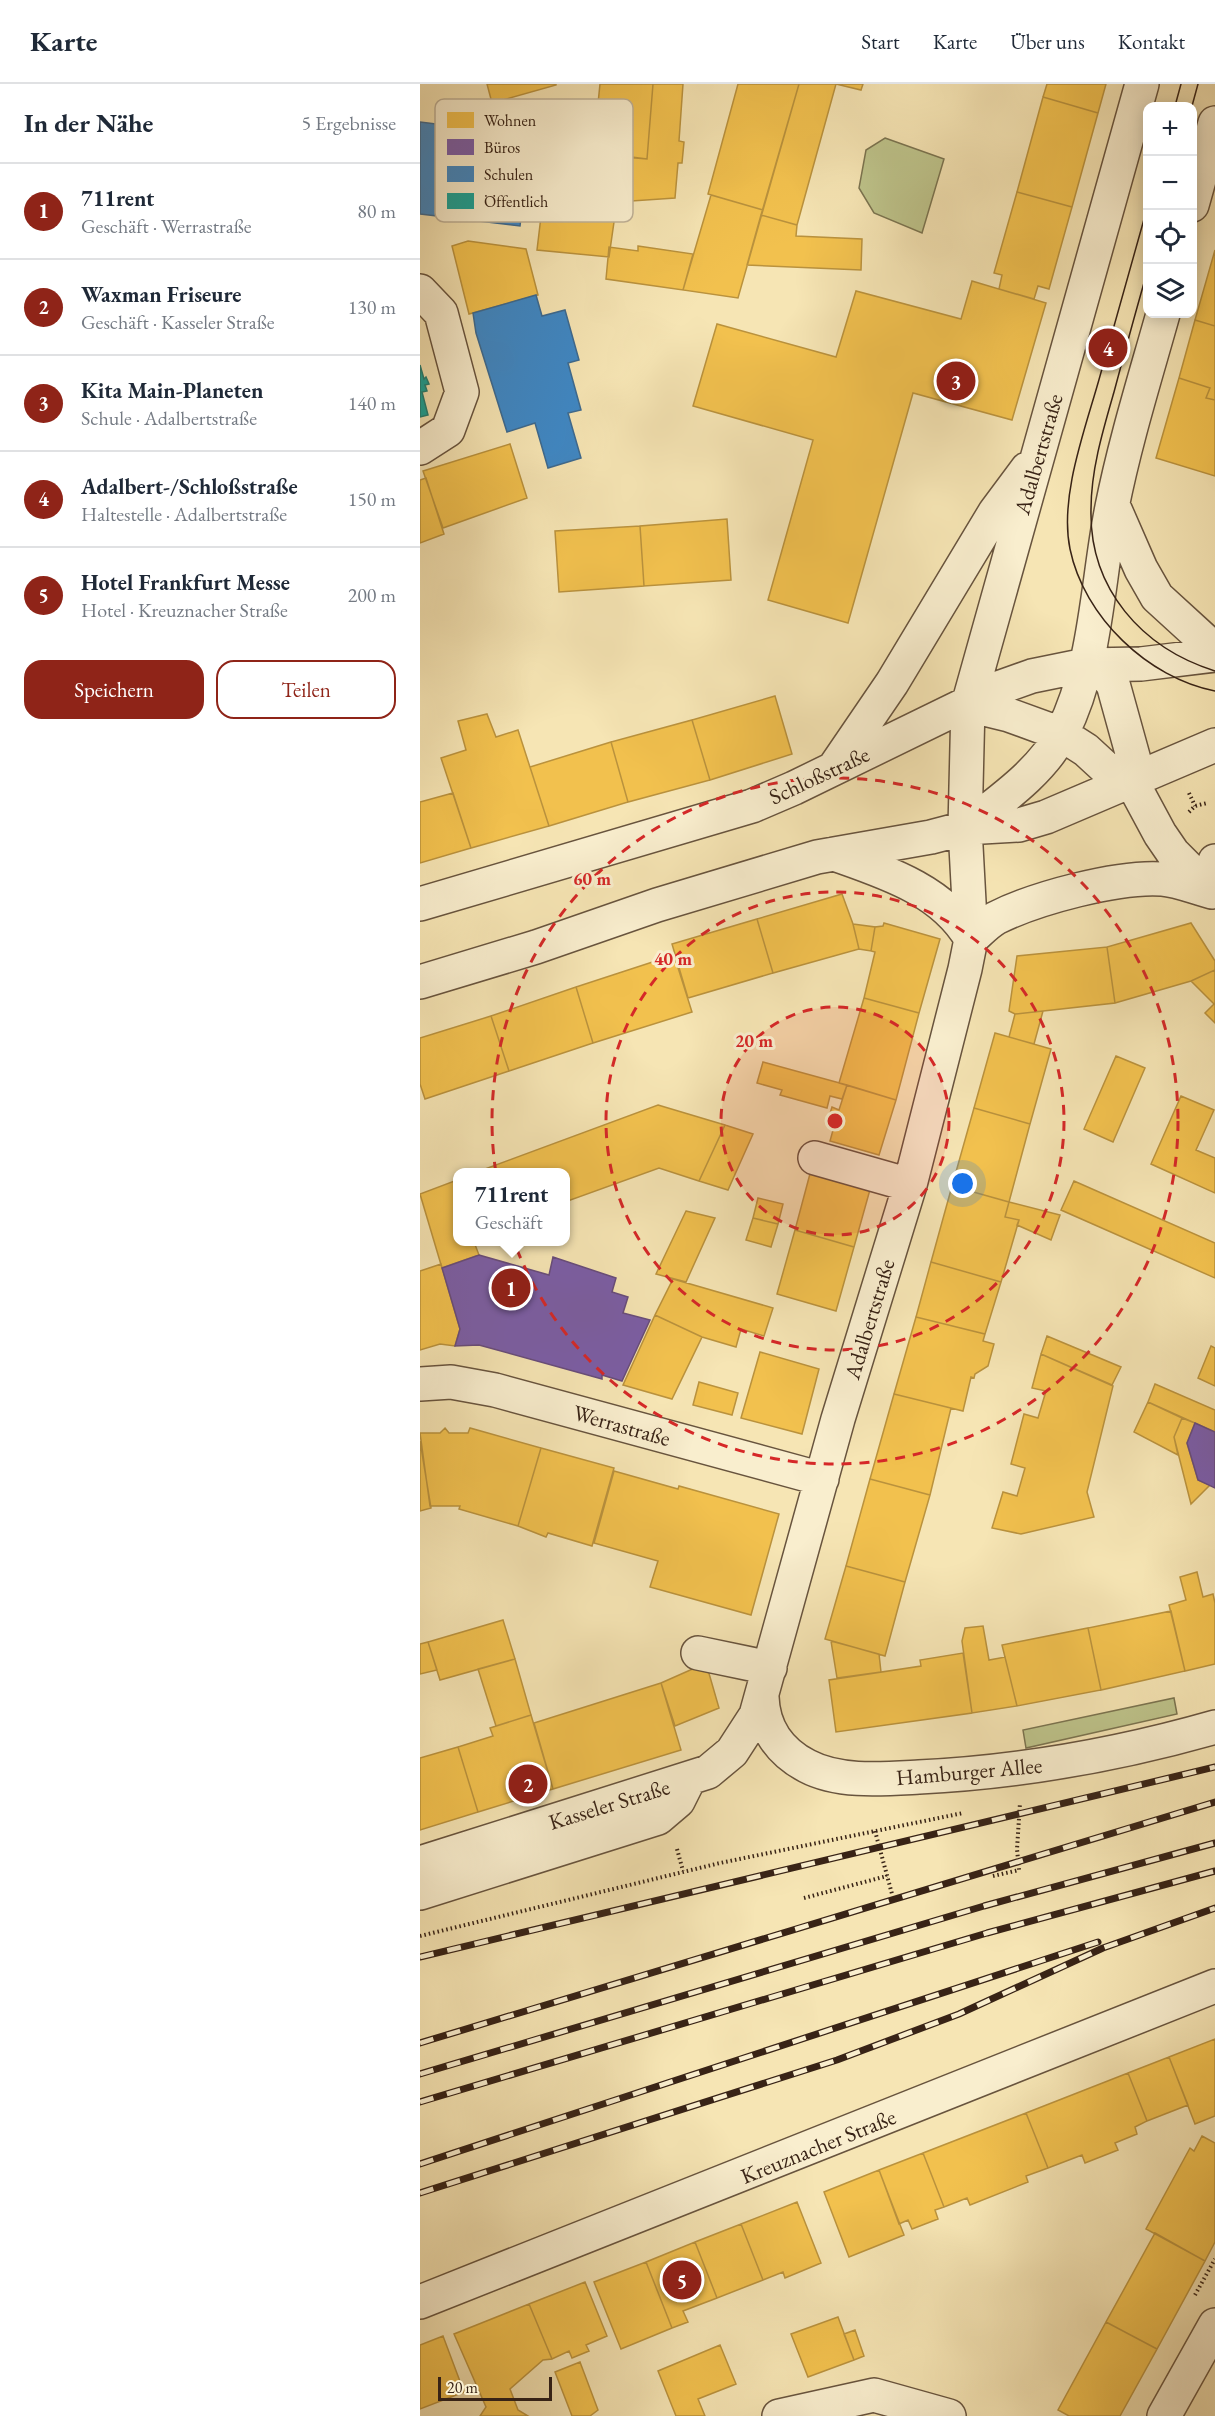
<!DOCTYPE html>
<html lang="de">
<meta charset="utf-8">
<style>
:root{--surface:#fff;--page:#f6f6f7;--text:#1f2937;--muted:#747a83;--line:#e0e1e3;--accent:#8f2418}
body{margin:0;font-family:"EB Garamond",serif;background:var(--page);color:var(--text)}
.controls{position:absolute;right:18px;top:18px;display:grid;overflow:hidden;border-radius:12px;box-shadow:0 3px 15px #0003}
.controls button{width:54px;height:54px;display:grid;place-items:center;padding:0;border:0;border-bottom:2px solid var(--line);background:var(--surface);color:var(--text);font:30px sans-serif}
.scale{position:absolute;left:18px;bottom:15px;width:114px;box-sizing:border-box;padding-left:6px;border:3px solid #382316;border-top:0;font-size:16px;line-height:21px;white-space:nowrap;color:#382316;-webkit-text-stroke:4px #f9eece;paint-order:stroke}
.you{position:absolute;left:543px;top:1100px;width:21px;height:21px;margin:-15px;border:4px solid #fff;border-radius:50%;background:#1a73e8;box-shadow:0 0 0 9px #1a73e833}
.badge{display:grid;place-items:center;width:39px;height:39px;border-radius:50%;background:var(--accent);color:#fff;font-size:20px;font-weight:700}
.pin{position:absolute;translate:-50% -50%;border:3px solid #fff;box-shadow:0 2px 6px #0006}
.popup{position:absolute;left:33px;top:1084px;width:117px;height:78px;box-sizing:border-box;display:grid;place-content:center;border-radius:12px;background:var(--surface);filter:drop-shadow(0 2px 4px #0005);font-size:20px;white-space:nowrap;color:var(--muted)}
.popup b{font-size:22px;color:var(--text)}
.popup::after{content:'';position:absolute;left:50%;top:100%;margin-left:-12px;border:12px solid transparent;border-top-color:var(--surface)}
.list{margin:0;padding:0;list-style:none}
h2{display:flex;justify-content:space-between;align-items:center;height:78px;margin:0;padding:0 24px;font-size:26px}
h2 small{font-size:20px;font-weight:400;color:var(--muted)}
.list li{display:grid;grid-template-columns:39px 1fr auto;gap:18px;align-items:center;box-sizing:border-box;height:96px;padding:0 24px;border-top:2px solid var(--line)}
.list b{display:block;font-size:22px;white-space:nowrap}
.list p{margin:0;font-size:20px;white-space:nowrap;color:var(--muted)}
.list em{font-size:20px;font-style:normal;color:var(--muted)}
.actions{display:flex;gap:12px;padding:18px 24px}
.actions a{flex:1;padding:14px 0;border:2px solid var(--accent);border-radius:18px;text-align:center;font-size:21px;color:var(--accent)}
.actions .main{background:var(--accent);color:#fff}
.icon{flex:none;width:33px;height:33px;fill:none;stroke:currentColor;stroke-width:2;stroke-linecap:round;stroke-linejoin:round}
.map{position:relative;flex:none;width:795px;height:2332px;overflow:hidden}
header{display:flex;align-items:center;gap:36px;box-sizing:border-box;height:84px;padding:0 30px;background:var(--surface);border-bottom:2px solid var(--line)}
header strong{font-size:28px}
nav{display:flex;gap:33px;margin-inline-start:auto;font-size:21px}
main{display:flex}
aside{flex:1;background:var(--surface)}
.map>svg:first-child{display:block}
</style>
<header>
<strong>Karte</strong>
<nav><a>Start</a><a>Karte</a><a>Über uns</a><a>Kontakt</a></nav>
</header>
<main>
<aside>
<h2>In der Nähe<small>5 Ergebnisse</small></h2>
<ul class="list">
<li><span class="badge">1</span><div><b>711rent</b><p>Geschäft · Werrastraße</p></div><em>80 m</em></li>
<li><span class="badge">2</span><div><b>Waxman Friseure</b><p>Geschäft · Kasseler Straße</p></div><em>130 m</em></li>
<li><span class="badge">3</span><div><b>Kita Main-Planeten</b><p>Schule · Adalbertstraße</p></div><em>140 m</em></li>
<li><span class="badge">4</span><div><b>Adalbert-/Schloßstraße</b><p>Haltestelle · Adalbertstraße</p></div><em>150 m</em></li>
<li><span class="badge">5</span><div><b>Hotel Frankfurt Messe</b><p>Hotel · Kreuznacher Straße</p></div><em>200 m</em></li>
</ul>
<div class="actions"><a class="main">Speichern</a><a>Teilen</a></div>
</aside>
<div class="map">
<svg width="795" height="2332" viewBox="0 0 795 2332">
<rect width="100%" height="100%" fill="#f6e5b4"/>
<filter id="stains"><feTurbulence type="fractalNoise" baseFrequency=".00333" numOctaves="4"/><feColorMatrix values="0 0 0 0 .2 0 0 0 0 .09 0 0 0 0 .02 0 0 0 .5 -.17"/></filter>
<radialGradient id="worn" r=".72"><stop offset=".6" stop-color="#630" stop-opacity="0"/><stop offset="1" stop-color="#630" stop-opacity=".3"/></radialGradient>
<!-- green -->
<path fill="#bec48b" stroke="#7b7450" stroke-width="1.5" d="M465,54L524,75L502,149L454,129L439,104L446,66Z
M754,1614L757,1630L606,1664L603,1646Z"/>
<!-- homes -->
<path fill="#f2c14e" stroke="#ba923d" stroke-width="1.5" d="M67,0H136V1L72,19Z
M180,0H233L227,75L173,68Z
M233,0H263L259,57L264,58L262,79H258L255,114L197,118L202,73L227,75Z
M318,0H379L343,126L288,110Z
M379,0H416L377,141L341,131Z
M416,0H443L441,6Z
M627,0H686L678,29L623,13Z
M623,13L678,29L652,123L597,108Z
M173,68L202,72L195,131L162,129L166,91L171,93Z
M597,108L652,123L629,205L618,202L614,215L579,205L582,191L574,189Z
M291,111L343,126L318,214L263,206Z
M122,124L195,131L189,173L117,166Z
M341,131L377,141L376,152L442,155L441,186L327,181Z
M48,157L106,165L118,211L49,230L32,162Z
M218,162L273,170L263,206L186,195L189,163L218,167Z
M795,166V242L775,236Z
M552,197L626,219L592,336L493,309L428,539L348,516L393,356L273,322L297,240L416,273L436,207L541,235Z
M775,236L795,242V316L786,314L790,304L759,294Z
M759,294L790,304L786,314L795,316V392L736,374Z
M90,360L107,414L23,444L3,387Z
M6,394L24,450L0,459V396Z
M307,435L311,496L224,502L220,442Z
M220,442L224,502L139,508L135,447Z
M355,612L372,670L290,696L272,636Z
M67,630L76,653L98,646L129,742L51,764L21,674L46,666L38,637Z
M272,636L290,696L208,718L191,658Z
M191,658L208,718L129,742L110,683Z
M33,709L51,764L0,779V718Z
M422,810L433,840L439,865L353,889L337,835Z
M337,835L353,889L268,914L252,860Z
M464,839L520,855L499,929L444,914L455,868L451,867L455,843L463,842Z
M771,839L795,877V886L771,897L695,919L687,863Z
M433,840L455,843L451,867L439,865Z
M687,863L695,919L595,930L589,927L597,872Z
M254,871L272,928L173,959L156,903Z
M795,886V919L794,920L771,897Z
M156,903L173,959L89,987L71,932Z
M444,914L499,929L476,1016L419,999Z
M795,919V939L785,929Z
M623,927L614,960L589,953L595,930Z
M71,932L89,987L5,1015L0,1000V954Z
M575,949L631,965L610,1040L554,1024Z
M696,972L725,984L693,1058L664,1045Z
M343,978L427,1001L422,1015L410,1012L407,1024L360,1011L362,1006L337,999Z
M427,1001L476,1016L459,1071L410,1057L415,1039L408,1036L412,1023L419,1026Z
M761,1012L794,1026L776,1066L795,1074V1109L731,1080Z
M238,1021L305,1041L279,1097L239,1084L145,1118V1088H57Z
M554,1024L610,1040L589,1118L532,1102Z
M305,1041L333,1050L308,1106L279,1097Z
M391,1086L451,1102L434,1163L375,1146Z
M37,1096V1158H54L59,1171L22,1184L0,1110Z
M654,1097L795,1159V1194L641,1126Z
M532,1102L589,1118L585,1133L599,1136L581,1198L511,1178Z
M338,1114L363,1120L358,1140L333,1134Z
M589,1118L640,1131L631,1156L597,1141L599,1136L585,1133Z
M266,1127L295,1134L266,1198L236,1190Z
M333,1134L358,1140L351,1163L326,1156Z
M375,1146L434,1163L416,1227L357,1210Z
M511,1178L581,1198L565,1250L496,1233Z
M21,1180L40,1245L35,1262L20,1260L0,1266V1187Z
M253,1195L353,1224L344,1252L321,1245L316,1263L282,1253L235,1231Z
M235,1231L282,1253L252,1315L203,1301Z
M496,1233L565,1250L563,1257L574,1260L568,1282L555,1290L554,1294L551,1293L543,1327L474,1310Z
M627,1252L701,1283L692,1301L621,1270Z
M791,1262L795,1264V1302L778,1294Z
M340,1268L399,1285L382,1350L321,1334Z
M621,1270L693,1302L667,1408L674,1433L601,1450L572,1444L583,1408L597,1412L605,1384L591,1380L604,1330L618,1334L626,1307L612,1304Z
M279,1298L318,1309L312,1331L273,1321Z
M735,1300L795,1326V1348L728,1318Z
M474,1310L531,1324L510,1411L450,1395Z
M728,1318L762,1334L754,1353L758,1371L714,1348Z
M762,1334L775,1339L767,1359L778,1396L790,1401L771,1420L754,1353Z
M25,1344L29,1349H48L50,1344L121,1364L98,1442L39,1425L40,1422H10L0,1349H20Z
M0,1357L11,1424L0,1427Z
M121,1364L194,1384L172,1462L128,1449L126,1453L98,1442Z
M194,1387L258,1405L259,1402L359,1430L331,1531L230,1503L238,1477L174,1459Z
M450,1395L510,1411L485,1498L426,1482Z
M426,1482L485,1498L465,1572L405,1555Z
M777,1488L783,1513L793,1510L795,1519V1580L765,1587L749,1521L766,1516L760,1493Z
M751,1527L765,1587L681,1606L668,1544Z
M83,1536L95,1575L20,1596L8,1558Z
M563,1542L569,1576L585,1573L597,1622L552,1629L542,1557L545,1544Z
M668,1544L681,1606L597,1622L582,1561Z
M411,1557L459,1570L461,1588L417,1594Z
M8,1558L17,1586L0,1590V1560Z
M543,1569L552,1629L416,1648L409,1596L501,1582L500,1576Z
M95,1575L111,1631L76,1642L58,1585Z
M286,1579L299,1624L255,1642L241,1599Z
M241,1599L261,1666L133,1705L114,1639Z
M111,1631L133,1705L58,1728L38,1663L73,1652L70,1644Z
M38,1663L58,1728L0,1746V1674Z
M795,1955V2032L775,2040L749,1973Z
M749,1973L768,2021L727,2037L708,1989Z
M708,1989L727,2037L715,2043L717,2050L695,2059L698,2066L665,2079L662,2071L628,2084L606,2029Z
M606,2029L628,2084L606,2092L608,2098L550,2121L547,2114L524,2123L503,2069Z
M782,2052L795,2059V2158L785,2177L726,2145L770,2064L774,2067Z
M503,2069L524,2123L515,2126L518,2135L492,2145L488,2136L479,2140L459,2086Z
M459,2086L484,2151L429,2173L404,2108Z
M377,2118L401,2179L365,2194L363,2188L343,2196L321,2140Z
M321,2140L343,2196L297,2214L275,2158Z
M735,2149L785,2177L737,2265L686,2238Z
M275,2158L297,2214L263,2227L268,2238L252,2244L226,2178Z
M226,2178L252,2244L201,2265L174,2198Z
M165,2198L187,2252L166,2261L169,2267L152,2274L149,2267L132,2275L109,2220Z
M109,2220L132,2275L123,2276L90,2305L98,2326L108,2332H60L66,2323L34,2250Z
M418,2233L434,2276L388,2293L371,2250Z
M686,2238L737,2265L700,2332H649L638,2326Z
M435,2246L444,2272L434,2276L424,2250Z
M23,2252L44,2308L0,2325V2261Z
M300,2261L316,2300L278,2315L285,2332H256L238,2287Z
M160,2278L178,2326L170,2332H152L135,2288Z"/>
<!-- offices -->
<path fill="#7b5ea7" stroke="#674c7c" stroke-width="1.5" d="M59,1171L129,1191L133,1173L196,1194L192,1208L208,1213L203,1229L230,1236L202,1297L182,1291V1295L59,1261L35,1262L40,1245L22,1184Z
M775,1339L795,1348V1404L778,1396L767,1359Z"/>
<!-- schools -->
<path fill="#3f88c5" stroke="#3d6a90" stroke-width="1.5" d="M0,38L111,52L100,142L0,130Z
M116,211L122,232L145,226L159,276L148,279L161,326L148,329L161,374L128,384L115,339L87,348L56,249L53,229Z"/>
<!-- public -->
<path fill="#17a398" stroke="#217d71" stroke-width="1.5" d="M0,281L4,295L6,293L9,300L5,301L7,307L2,308L8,331L0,333Z"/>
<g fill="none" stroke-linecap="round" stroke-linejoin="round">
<defs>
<path id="minor" d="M772,121L795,39
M0,207L21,229L42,308L28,346L0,364
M693,421L721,485L737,513L795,566
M666,581L684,589L693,600L714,676L712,698L740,750L753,769L789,805
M548,621L589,631L641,650L666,666L691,689L712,698
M414,684L472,599L575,428L607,385
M545,744C579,717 621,689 642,649C677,580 677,498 692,423C705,358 725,294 743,230
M414,770C465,788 523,806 551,855
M0,820L332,722L374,704L581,603L612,592L666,581L721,580L795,571
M551,855C559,848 567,839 576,834C616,814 698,792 742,795C758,796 776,804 792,808L795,777
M0,898L116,863L237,821L397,773L511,753L545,744L599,741L626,733L795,661
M395,1074L490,1101
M0,1300L31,1298L75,1306L402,1395
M278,1569L350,1584
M342,1613C343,1644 360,1668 387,1682C419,1699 463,1695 499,1693C600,1688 697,1671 795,1643
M0,1779L288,1688L312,1668L336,1631L418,1335L490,1101L545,885L551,855L545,744L548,621L722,0
M0,1809L238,1734L258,1717L269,1695
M0,2218L795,1902
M359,2332L454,2311L529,2332
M744,2332L795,2241"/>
</defs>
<!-- minor casing -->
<use href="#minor" stroke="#68543e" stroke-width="36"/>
<!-- path -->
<path stroke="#382316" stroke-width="4" stroke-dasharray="1.5 3" stroke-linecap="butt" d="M769,709L775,722
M769,728L775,722L787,719
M455,1747L472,1810
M257,1765L263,1787
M573,1792L599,1786L597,1765L600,1719
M384,1814L467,1792
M0,1852L300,1779L543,1729
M775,2211L795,2175"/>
<!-- minor -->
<use href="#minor" stroke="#f9eece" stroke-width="33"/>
<!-- tram -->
<path stroke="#382316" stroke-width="1.5" d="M755,22L761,0
M772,22L778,0
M728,121C712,178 696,235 680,292C666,343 639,412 650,465C664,533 728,594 795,607
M728,185C716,226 705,267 694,308C683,346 671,386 671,425C669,505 722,564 795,587"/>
<defs>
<path id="rail" d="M0,1873L795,1683
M0,1959L795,1718
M0,1990L564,1822L795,1759
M0,2018L567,1849L795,1787
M0,2080L678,1858
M0,2109L417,1976L539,1930L683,1864L795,1824"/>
</defs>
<!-- rail casing -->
<use href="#rail" stroke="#382316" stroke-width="7"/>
<!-- rail -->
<use href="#rail" stroke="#f9eece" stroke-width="4.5" stroke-dasharray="14" stroke-linecap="butt"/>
</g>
<!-- distance rings -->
<circle cx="415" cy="1037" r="114" fill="#d62828" fill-opacity=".12"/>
<g fill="none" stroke="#d62828" stroke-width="3" stroke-dasharray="10 8">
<circle cx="415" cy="1037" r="114"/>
<circle cx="415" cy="1037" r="229"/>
<circle cx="415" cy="1037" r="343"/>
</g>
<g text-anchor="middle" stroke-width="6" stroke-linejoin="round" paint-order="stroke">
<!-- street labels -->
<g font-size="22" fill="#382316" stroke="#f9eece">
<text transform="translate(618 370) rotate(-74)" y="8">Adalbertstraße</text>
<text transform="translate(399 691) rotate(-25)" y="8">Schloßstraße</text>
<text transform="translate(449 1235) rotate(-73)" y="8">Adalbertstraße</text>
<text transform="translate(202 1341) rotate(16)" y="8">Werrastraße</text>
<text transform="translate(549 1687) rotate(-5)" y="8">Hamburger Allee</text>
<text transform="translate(189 1720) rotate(-17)" y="8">Kasseler Straße</text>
<text transform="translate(398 2062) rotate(-22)" y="8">Kreuznacher Straße</text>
</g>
</g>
<!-- legend -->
<rect x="15" y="15" width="198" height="123" rx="9" fill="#f9eece" stroke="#bfb197" stroke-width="1.5"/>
<rect x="27" y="28" width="27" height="16" fill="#f2c14e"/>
<rect x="27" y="55" width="27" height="16" fill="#7b5ea7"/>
<rect x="27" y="82" width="27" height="16" fill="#3f88c5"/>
<rect x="27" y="109" width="27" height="16" fill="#17a398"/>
<g font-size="16" fill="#382316">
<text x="64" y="42">Wohnen</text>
<text x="64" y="69">Büros</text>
<text x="64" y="96">Schulen</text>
<text x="64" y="123">Öffentlich</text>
</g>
<circle cx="415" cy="1037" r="9" fill="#d62828" stroke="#f9eece" stroke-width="3"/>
<g font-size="18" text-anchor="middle" font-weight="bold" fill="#d62828" stroke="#f9eece" stroke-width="6" stroke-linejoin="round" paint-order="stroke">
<text x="172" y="801">60 m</text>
<text x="253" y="881">40 m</text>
<text x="334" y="963">20 m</text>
</g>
<rect width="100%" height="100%" filter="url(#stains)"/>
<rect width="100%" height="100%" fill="url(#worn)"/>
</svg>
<div class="controls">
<button>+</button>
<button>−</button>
<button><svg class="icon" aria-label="locate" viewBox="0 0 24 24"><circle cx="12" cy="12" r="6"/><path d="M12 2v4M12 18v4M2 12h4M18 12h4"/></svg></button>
<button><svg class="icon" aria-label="layers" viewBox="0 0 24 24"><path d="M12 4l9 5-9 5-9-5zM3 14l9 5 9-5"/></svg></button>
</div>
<div class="scale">20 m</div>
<div class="you"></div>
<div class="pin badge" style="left:91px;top:1204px">1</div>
<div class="popup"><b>711rent</b>Geschäft</div>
<div class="pin badge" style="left:108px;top:1700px">2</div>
<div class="pin badge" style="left:536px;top:297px">3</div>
<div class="pin badge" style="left:688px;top:264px">4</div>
<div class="pin badge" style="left:262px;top:2196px">5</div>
</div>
</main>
